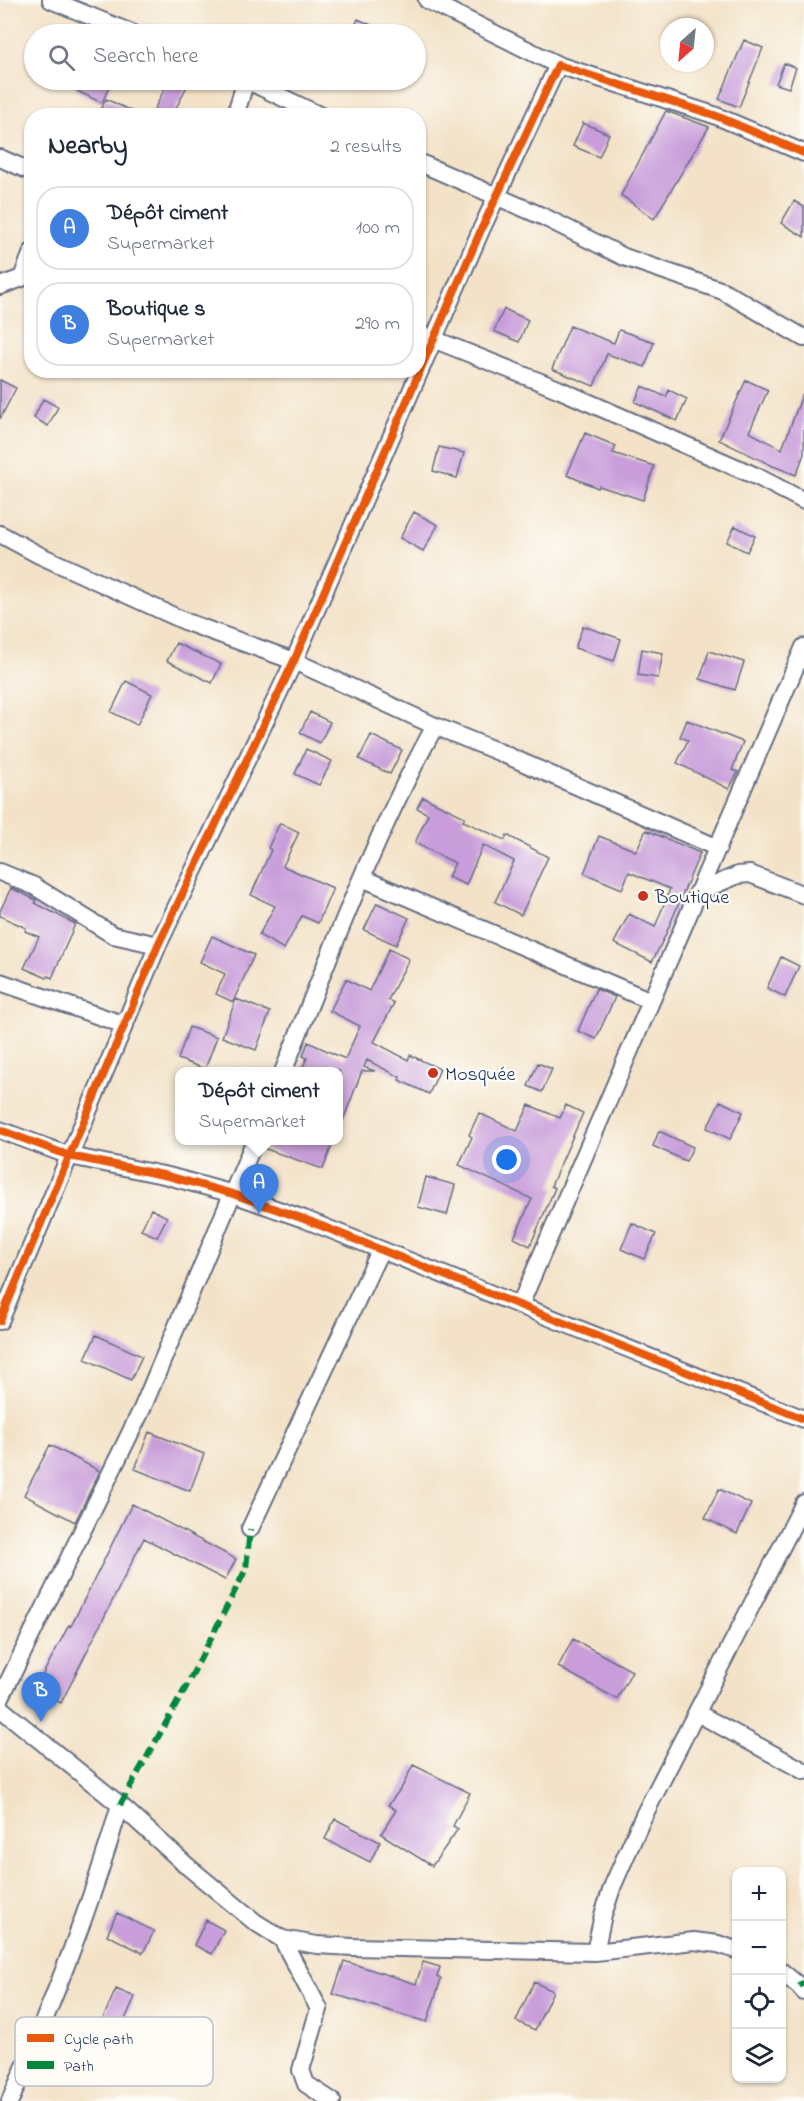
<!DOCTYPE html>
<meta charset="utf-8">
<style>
:root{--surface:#fff;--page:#f6f6f7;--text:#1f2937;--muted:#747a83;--line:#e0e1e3;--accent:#c8321e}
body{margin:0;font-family:"Indie Flower",sans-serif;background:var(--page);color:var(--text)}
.controls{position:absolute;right:18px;bottom:18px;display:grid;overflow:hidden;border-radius:12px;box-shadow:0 2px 4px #0004}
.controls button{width:54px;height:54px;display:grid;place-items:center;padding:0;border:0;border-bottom:2px solid var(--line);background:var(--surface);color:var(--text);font:30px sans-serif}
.compass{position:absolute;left:660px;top:18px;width:54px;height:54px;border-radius:50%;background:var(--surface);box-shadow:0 2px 4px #0004;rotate:207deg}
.you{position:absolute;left:507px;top:1160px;width:21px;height:21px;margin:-15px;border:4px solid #fff;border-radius:50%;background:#1a73e8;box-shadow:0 0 0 9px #1a73e833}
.badge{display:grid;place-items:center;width:39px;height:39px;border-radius:50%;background:var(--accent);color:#fff;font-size:20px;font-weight:700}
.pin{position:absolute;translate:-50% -50px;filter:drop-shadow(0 2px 3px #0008)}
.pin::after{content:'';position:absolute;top:32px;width:21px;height:18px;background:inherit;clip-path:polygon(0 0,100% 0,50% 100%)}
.popup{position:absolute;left:175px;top:1067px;width:168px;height:78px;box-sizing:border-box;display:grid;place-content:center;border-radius:12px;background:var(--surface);filter:drop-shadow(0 2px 4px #0005);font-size:20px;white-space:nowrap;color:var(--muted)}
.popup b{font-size:22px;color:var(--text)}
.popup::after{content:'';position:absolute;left:50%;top:100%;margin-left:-12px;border:12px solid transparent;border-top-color:var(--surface)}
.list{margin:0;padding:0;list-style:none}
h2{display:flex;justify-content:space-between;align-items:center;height:78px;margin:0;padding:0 24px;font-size:26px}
h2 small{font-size:20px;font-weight:400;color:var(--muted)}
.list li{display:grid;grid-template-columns:39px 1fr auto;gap:18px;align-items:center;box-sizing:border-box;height:84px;margin:0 12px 12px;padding:0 12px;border:2px solid var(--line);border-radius:24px}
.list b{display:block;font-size:22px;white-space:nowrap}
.list p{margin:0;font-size:20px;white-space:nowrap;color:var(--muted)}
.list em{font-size:20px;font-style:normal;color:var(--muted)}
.icon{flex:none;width:33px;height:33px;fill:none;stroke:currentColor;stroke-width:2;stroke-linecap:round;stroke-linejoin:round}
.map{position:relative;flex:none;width:804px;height:2101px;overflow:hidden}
.search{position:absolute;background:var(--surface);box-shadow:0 2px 4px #0004;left:24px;top:24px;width:402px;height:66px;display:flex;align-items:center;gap:15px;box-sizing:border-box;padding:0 21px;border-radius:33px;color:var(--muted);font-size:22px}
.panel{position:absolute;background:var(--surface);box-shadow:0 2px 4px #0004;left:24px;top:108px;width:402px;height:270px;border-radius:24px}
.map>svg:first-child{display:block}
</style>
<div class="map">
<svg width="804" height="2101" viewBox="0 0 804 2101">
<rect width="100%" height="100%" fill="#fdfcf7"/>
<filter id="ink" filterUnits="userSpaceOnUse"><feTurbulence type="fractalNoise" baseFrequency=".0167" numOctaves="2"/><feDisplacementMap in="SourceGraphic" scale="12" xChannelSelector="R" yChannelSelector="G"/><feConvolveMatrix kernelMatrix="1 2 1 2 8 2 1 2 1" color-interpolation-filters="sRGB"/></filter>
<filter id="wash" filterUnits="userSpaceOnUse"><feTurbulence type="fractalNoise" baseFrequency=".008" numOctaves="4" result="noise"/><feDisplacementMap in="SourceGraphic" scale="24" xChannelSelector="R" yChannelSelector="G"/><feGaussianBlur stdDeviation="1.35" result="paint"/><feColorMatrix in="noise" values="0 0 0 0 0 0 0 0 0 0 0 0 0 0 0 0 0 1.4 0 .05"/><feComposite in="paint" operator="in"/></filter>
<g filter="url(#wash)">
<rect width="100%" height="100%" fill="#f3e2c7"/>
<g id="blocks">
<!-- building -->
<path fill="#c89dda" d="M358,19L391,34H351Z
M744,40L763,48L739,107L719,99Z
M784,63L796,68L789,88L776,84Z
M81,80H112L102,103L75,90Z
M169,80H190L172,116H151Z
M106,99L142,116H98Z
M666,111L709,127L654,219L621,195Z
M583,123L609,134L599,157L573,146Z
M794,201L804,207V237L781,223Z
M504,309L528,320L519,342L494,331Z
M570,326L614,343L619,330L654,342L645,367L607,354L594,386L552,369Z
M0,380L16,388L0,419Z
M746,380L768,390L749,432L782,449L802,395H804V454L796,475L773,466L719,440Z
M642,386L666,397L669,390L687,399L677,421L635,402Z
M43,399L58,407L48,426L34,418Z
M585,433L616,446L613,453L654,466L643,500L599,486L598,488L567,475Z
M439,447L464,453L457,478L433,471Z
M414,512L438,525L423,551L400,538Z
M735,526L755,536L747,552L727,542Z
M583,626L621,639L614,661L575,648Z
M176,643L221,664L212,683L167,661Z
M642,649L663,653L658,678L638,675Z
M709,651L744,662L735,690L700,679Z
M126,681L152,694L137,725L111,712Z
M310,712L330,722L320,743L300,733Z
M687,720L743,742L732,770L738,772L729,789L677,763L688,740L680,737Z
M371,735L402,750L390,774L359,759Z
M306,749L332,761L319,785L295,774Z
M423,797L465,817L463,821L505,840L507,835L548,857L521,915L495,902L514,861L483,845L466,885L448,877L455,863L415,843L428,814L417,808Z
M280,823L299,832L283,866L333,888L318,923L302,916L284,949L259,935L275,906L251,895L271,850L268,848Z
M646,830L700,853L665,936L652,962L614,943L629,914L655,927L670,889L629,872L622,889L584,873L599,836L636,851Z
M11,888L36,900L35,903L75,924L52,978L48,976L47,978L24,968L39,937L25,931L26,928L0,916V911Z
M377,903L409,918L396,945L364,930Z
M212,936L254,955L233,1002L216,994L225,974L200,962Z
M389,949L409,959L388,1000L394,1003L374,1042L408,1060L410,1055L440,1069L429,1094L399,1080L400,1077L367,1060L364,1067L375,1071H362L339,1131V1071H301L307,1058L303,1056L308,1042L345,1059L360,1026L330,1011L346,979L369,991Z
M781,957L799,966L785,997L767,988Z
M596,989L615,997L596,1039L578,1031Z
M236,999L270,1012L256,1050L222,1037Z
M189,1027L217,1037L205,1069L178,1059Z
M538,1063L552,1069L542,1092L528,1086Z
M720,1101L743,1112L730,1139L707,1128Z
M529,1105L560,1118L566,1105L583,1113L551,1186L555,1188L530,1246L514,1238L532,1199L459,1165L472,1137L469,1135L479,1113L517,1131Z
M659,1131L693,1147L686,1161L653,1146Z
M265,1140H334L323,1169L263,1148Z
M426,1177L455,1185L447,1215L418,1207Z
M151,1209L167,1217L157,1237L141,1230Z
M632,1223L656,1234L644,1259L621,1249Z
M96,1335L142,1356L131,1380L85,1359Z
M149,1432L204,1454L190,1491L135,1469Z
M50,1445L100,1471L75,1522L24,1495Z
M719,1489L751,1504L737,1534L705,1518Z
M132,1504L236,1559L225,1580L144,1538L61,1703L35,1689L69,1625L71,1626Z
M573,1639L632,1671L617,1699L558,1667Z
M413,1765L470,1793L453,1826L458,1829L432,1866L381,1834L396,1810L388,1805L402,1787Z
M335,1819L380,1842L370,1862L325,1839Z
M117,1913L154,1931L143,1953L107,1935Z
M206,1920L224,1930L212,1954L194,1945Z
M344,1961L416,1984L423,1962L440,1967L437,1977L441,1979L427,2022L333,1994Z
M534,1982L553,1991L535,2030L516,2021Z
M116,1989L135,1997L108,2058L89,2050Z"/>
</g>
</g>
<g filter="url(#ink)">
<use href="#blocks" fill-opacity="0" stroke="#676e83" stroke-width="1.5"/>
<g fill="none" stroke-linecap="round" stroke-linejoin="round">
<defs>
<path id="minor" d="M51,0L134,34
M427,0L558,65
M246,80L321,116
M235,116L246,80
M0,158L32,172
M418,162L544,217L624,257L723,291L804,338
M0,286L22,278L32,252
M418,333L558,389L758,477L804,501
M0,534L39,555L189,623L294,661L435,726L499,752L718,848
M0,872L34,886L113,935L158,945
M362,878L651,1001
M698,892L738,875L750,874L804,895
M0,982L125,1025
M283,1072C330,955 374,836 435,726
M0,1130L70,1156L168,1176L233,1194L304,1219L804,1419
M520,1305L804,647
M0,1321L158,945L294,661L481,230L558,65L714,115L804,153
M250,1529L380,1251
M0,1699L142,1409L255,1140
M0,1708L120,1805L186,1865L255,1922L282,1939L317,1945L353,1947L595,1952L694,1941L718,1944L736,1950
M697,1713L804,1771
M282,1939L319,2009L301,2070L306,2084L332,2101
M595,1952L603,1915L613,1885L644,1815L804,1503
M782,1972L799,1986L804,1992
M10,2101C52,2004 91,1907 120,1805"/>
</defs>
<!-- minor casing -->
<use href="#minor" stroke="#676e83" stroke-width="20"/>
<!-- minor -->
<use href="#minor" stroke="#fff" stroke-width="16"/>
<!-- quiet -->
<path stroke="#00873e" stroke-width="6" stroke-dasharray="12 6" stroke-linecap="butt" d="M120,1805L186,1687L246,1569L250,1529
M799,1986L804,1982"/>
<defs>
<path id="cycleway" d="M0,1130L70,1156L168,1176L233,1194L304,1219L804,1419
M0,1321L158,945L294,661L481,230L558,65L714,115L804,153"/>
</defs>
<!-- cycleway casing -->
<use href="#cycleway" stroke="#fdfcf7" stroke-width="11"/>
<!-- cycleway -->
<use href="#cycleway" stroke="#e8590c" stroke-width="8"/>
</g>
</g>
<!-- markers -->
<g fill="#c8321e" stroke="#fdfcf7" stroke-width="2">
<circle cx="643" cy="896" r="6"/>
<circle cx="433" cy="1073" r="6"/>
</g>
<g text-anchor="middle" stroke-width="4.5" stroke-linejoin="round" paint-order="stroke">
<!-- poi labels -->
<g font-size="20" fill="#1b2f5e" stroke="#fdfcf7" text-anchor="start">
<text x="655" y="903">Boutique</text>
<text x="445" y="1080">Mosquée</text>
</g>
</g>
<!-- legend -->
<rect x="15" y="2017" width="198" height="69" rx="9" fill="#fdfcf7" stroke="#b9bec9" stroke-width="1.5"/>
<rect x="27" y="2034" width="27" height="8" fill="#e8590c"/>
<rect x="27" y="2061" width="27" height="8" fill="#00873e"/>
<g font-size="16" fill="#1b2f5e">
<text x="64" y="2044">Cycle path</text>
<text x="64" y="2071">Path</text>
</g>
</svg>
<div class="controls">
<button>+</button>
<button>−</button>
<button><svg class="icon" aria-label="locate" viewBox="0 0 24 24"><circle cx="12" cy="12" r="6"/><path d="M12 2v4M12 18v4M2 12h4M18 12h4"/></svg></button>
<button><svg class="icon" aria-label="layers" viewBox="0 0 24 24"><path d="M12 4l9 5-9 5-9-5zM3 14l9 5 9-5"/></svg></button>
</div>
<svg class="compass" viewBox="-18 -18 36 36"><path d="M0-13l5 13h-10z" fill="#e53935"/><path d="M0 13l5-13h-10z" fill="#747a83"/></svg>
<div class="you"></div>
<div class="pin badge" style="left:259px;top:1214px;background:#3f7fe0">A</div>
<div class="popup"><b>Dépôt ciment</b>Supermarket</div>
<div class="pin badge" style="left:41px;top:1722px;background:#3f7fe0">B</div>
<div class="search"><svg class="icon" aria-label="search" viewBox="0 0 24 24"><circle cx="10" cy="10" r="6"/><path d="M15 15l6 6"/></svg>Search here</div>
<section class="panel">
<h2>Nearby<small>2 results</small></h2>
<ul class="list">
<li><span class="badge" style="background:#3f7fe0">A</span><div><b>Dépôt ciment</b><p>Supermarket</p></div><em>100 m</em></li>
<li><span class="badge" style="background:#3f7fe0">B</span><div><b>Boutique s</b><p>Supermarket</p></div><em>290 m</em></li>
</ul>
</section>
</div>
